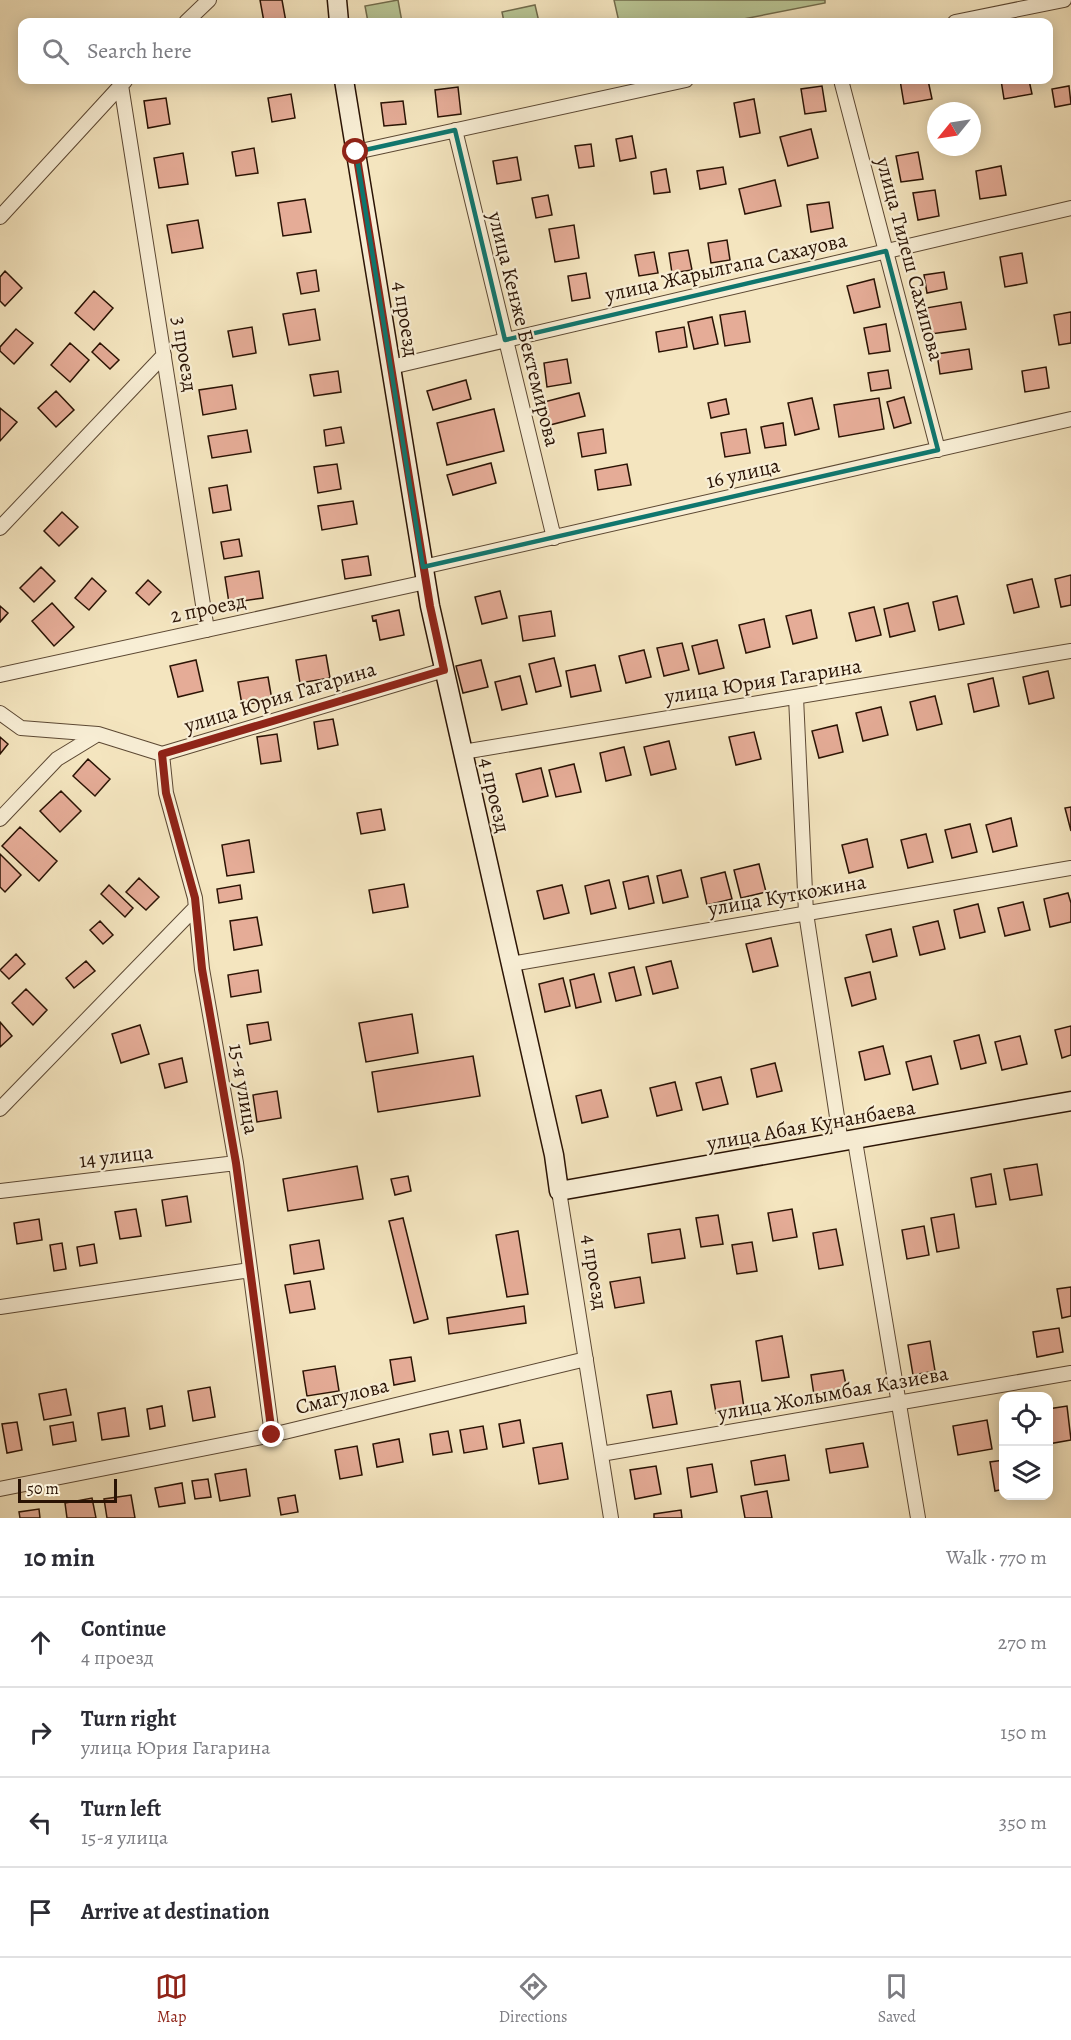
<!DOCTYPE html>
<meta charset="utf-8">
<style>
:root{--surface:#fff;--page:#f2f2f3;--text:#2b2b33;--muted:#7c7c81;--line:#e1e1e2;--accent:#8f2418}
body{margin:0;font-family:Alegreya,serif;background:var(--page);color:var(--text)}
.controls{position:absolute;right:18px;bottom:18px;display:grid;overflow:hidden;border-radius:12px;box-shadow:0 3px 15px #0003}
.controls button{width:54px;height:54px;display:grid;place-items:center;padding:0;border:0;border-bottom:2px solid var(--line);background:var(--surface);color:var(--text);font:30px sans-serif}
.compass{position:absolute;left:927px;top:102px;width:54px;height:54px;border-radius:50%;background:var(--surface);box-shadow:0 3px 15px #0003;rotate:240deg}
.scale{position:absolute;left:18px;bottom:15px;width:99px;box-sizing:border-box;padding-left:6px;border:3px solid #2a1304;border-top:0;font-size:16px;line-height:21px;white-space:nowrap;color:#2a1304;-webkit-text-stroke:4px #f8eed5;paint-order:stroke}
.stop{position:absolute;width:18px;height:18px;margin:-14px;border:4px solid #8f2418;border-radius:50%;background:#fff}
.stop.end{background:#8f2418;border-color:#fff;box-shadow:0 2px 6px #0008}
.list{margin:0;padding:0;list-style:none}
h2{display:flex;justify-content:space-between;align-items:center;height:78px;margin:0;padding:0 24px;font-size:26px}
h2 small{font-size:20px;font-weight:400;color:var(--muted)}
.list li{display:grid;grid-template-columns:39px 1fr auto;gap:18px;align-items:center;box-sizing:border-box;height:90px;padding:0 24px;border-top:2px solid var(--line)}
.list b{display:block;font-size:22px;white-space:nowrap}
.list p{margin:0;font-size:20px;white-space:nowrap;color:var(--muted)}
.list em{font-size:20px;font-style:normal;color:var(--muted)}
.icon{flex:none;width:33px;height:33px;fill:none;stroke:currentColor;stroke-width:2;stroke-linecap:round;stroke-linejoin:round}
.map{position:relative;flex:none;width:1071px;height:1518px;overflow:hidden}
.search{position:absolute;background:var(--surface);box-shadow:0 3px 15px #0003;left:18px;right:18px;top:18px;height:66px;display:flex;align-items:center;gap:15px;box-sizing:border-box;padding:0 21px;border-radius:12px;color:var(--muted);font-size:22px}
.sheet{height:438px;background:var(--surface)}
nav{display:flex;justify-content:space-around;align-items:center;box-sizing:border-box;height:84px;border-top:2px solid var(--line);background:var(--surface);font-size:16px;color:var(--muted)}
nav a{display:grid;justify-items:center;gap:3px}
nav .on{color:var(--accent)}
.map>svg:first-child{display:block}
</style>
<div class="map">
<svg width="1071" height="1518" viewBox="0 0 1071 1518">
<rect width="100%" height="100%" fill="#f4e5bf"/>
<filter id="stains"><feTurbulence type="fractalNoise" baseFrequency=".00333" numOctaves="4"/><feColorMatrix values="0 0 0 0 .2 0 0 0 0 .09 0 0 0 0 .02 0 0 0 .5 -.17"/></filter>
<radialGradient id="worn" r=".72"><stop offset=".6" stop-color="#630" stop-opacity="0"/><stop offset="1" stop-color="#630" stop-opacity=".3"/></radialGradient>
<!-- green -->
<path fill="#b9c594" stroke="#726c4c" stroke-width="1.5" d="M398,0L402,22H368L365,6Z
M614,0H825V3L728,22H619Z
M535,5L539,22H504L502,12Z"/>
<!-- building -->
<path fill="#e5ac97" stroke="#2a1304" stroke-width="1.5" d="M260,0H282L286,22H264Z
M900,80H928L932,99L904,104Z
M1001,80H1029L1032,94L1004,99Z
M822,86L826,111L805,114L801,89Z
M1069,86L1071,104L1055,107L1052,89Z
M458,87L461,114L438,117L435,90Z
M291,94L295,118L272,122L268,98Z
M166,98L170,124L148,128L144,101Z
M754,99L760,133L740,137L734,103Z
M403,101L406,124L384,126L381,103Z
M811,129L818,158L788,166L780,137Z
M632,136L636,158L620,161L616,139Z
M591,144L594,166L579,168L575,146Z
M254,148L258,173L236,176L232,152Z
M918,152L923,179L901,182L896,156Z
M183,153L188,184L159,188L154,158Z
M517,157L521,180L497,184L493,161Z
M1001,166L1006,195L980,199L976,171Z
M723,167L726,184L700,189L697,171Z
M666,169L670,192L654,194L651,172Z
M775,180L781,206L745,214L739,189Z
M935,190L939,216L918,220L913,193Z
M548,195L552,215L536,218L532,198Z
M305,199L311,232L283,236L278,203Z
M829,202L833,228L811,232L807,205Z
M198,220L203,248L172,253L167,225Z
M574,225L579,258L555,262L549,229Z
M727,240L730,260L711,263L708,243Z
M688,250L692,270L672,273L669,253Z
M654,252L658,273L639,276L635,255Z
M1022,253L1027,283L1005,287L1000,257Z
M316,270L319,291L301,294L297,273Z
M5,271L22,288L5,306L0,301V277Z
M944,272L947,289L927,293L924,275Z
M586,273L590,298L572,301L568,276Z
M874,279L880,307L854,313L847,286Z
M94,291L113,308L94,330L75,313Z
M961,302L966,329L931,334L926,308Z
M315,309L320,340L289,345L283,314Z
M745,311L750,342L725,346L720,315Z
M1071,312V343L1059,345L1054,315Z
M712,317L718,344L694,349L688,322Z
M886,324L890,351L869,354L864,328Z
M252,327L256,353L233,357L228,331Z
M684,327L687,347L659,352L656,332Z
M16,329L33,343L14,364L0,351V347Z
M70,343L89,360L70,382L51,365Z
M100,343L119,360L110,369L92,352Z
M969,349L972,369L940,374L937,354Z
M567,359L571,383L547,387L544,363Z
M1046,367L1049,388L1025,392L1022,371Z
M888,370L891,388L871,391L868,373Z
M338,371L341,392L314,396L310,375Z
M466,380L471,399L433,410L427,391Z
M232,385L236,409L203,415L199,390Z
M56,391L74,410L56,427L38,408Z
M579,393L585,416L550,425L544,402Z
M904,397L911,423L894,428L887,402Z
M812,398L819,429L795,435L788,403Z
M879,398L884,429L839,437L834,405Z
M726,399L729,414L711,418L708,403Z
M0,408L17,422L0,441Z
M494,409L504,451L447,465L437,423Z
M783,423L786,445L765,448L761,427Z
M341,427L344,443L326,446L324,430Z
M603,429L606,453L582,457L578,433Z
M746,429L750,453L725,457L721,433Z
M247,430L251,452L212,458L208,436Z
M491,463L496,483L453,495L447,475Z
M337,464L341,489L318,493L314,467Z
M627,464L631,485L598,490L595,470Z
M227,485L231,510L213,513L209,488Z
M353,501L357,524L322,530L318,506Z
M62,512L78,527L59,546L44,531Z
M239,539L242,556L224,559L221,542Z
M368,556L371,575L345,579L342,560Z
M41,567L55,581L34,602L20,588Z
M259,571L263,598L229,603L225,577Z
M1071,575V605L1061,607L1055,579Z
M92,578L106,591L89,610L75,598Z
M1032,579L1039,607L1014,613L1007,585Z
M148,580L161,592L149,605L136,593Z
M500,591L507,618L482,624L475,597Z
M957,596L964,624L939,630L933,602Z
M52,603L74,627L54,646L32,621Z
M908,603L915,631L890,637L884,609Z
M0,606L8,613L0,622Z
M874,607L881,635L856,641L849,613Z
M399,610L404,635L380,640L376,620L373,621L372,616Z
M811,610L817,638L793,644L786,616Z
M551,611L555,636L523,641L519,616Z
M764,619L770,647L746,653L739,625Z
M717,640L724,668L699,674L692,646Z
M682,643L689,670L664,676L657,648Z
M644,650L651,677L626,683L619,656Z
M326,655L330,678L300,683L296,660Z
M554,658L561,686L536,692L529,664Z
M196,660L203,691L178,697L170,666Z
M481,660L488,687L463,693L456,666Z
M595,665L601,691L571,697L566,671Z
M1048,671L1054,698L1029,704L1023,677Z
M520,676L527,704L502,710L495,682Z
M268,677L272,700L242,705L238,682Z
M993,678L999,706L974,712L968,684Z
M935,696L942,724L917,730L910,702Z
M881,707L888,735L863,741L856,713Z
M333,719L338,745L318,749L314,722Z
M837,725L843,752L819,758L812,731Z
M754,732L761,759L736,765L729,737Z
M277,734L281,761L261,764L257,737Z
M0,737L8,744L0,754Z
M669,741L676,769L651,775L644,747Z
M624,747L631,775L606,781L600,753Z
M88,759L110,779L95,796L73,776Z
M574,764L581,792L556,797L549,770Z
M541,768L548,796L523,802L516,774Z
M61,791L81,811L60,832L40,811Z
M1071,807V831L1065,808Z
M381,809L385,830L361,834L357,813Z
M1011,818L1017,846L993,852L986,825Z
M970,824L977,852L952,858L945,830Z
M20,827L57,861L39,881L2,846Z
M926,834L933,862L908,868L901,840Z
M867,839L873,867L849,873L842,845Z
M249,840L254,872L227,876L222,845Z
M0,854L21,875L5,892L0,887Z
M759,864L766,892L741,898L734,870Z
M681,870L688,897L663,903L657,876Z
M725,872L732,899L707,905L701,878Z
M648,876L654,903L629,909L623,882Z
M139,878L159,897L146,910L126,892Z
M609,880L616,908L591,914L585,886Z
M404,884L408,907L373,913L369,890Z
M109,885L133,908L125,917L101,894Z
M240,885L242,899L219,903L217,889Z
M562,885L569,913L544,919L537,891Z
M1068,893L1071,903V922L1050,927L1044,899Z
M1023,902L1030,930L1005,936L998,908Z
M978,904L985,932L960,938L954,910Z
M257,917L262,945L234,950L230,921Z
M100,921L113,935L103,944L90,930Z
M938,921L945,949L920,955L913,927Z
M891,929L897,956L873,962L866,935Z
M771,938L778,966L753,972L746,944Z
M16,954L25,964L9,979L0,970Z
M86,961L95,971L74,988L66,978Z
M671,961L678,988L653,994L646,967Z
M634,967L641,995L616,1001L609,973Z
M258,970L261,992L231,997L228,975Z
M870,972L876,999L852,1006L845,978Z
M594,974L601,1002L576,1008L570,980Z
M563,978L570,1006L545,1012L539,984Z
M26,989L47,1010L33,1025L12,1003Z
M412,1014L418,1053L366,1062L359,1023Z
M0,1022L12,1036L0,1047Z
M268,1022L271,1040L250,1044L247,1025Z
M140,1025L149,1054L121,1063L112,1034Z
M1071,1026V1055L1062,1058L1055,1030Z
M979,1035L986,1063L961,1069L954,1041Z
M1020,1036L1027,1064L1002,1070L995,1042Z
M883,1046L890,1074L865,1080L859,1052Z
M473,1056L480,1096L378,1112L372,1072Z
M931,1056L938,1084L913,1090L906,1062Z
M182,1058L187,1082L165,1088L159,1064Z
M775,1063L782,1091L757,1097L751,1069Z
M721,1077L728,1104L703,1110L696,1083Z
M675,1082L682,1110L657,1116L650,1088Z
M601,1090L608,1117L582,1123L576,1096Z
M277,1091L281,1118L257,1122L253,1095Z
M1037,1164L1042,1195L1010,1200L1004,1169Z
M357,1166L363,1199L288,1211L283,1179Z
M991,1174L996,1204L976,1207L971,1178Z
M408,1176L411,1191L395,1195L391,1179Z
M187,1196L191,1222L166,1226L162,1200Z
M136,1209L141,1236L120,1239L115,1212Z
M792,1209L797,1237L773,1241L768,1213Z
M954,1214L959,1248L937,1252L931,1218Z
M718,1215L723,1244L701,1247L696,1218Z
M403,1218L428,1319L414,1323L389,1221Z
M39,1219L42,1240L17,1244L14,1223Z
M924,1226L929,1255L907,1259L902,1230Z
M680,1229L685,1258L652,1263L648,1234Z
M836,1229L843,1265L819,1269L813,1233Z
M518,1231L528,1294L507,1297L496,1235Z
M319,1240L324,1269L294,1274L290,1245Z
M752,1242L757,1271L737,1274L732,1245Z
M62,1243L66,1269L54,1271L50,1245Z
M94,1244L97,1263L80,1266L77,1247Z
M640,1277L644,1303L615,1308L610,1282Z
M310,1281L315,1309L290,1313L285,1285Z
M1071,1287V1316L1062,1318L1057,1289Z
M524,1306L526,1323L449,1334L447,1318Z
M1059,1328L1063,1352L1037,1357L1033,1332Z
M782,1336L789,1377L762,1381L756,1341Z
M930,1341L935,1371L913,1375L908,1345Z
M411,1357L415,1381L394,1385L390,1360Z
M335,1366L339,1391L307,1396L303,1371Z
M843,1370L847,1390L814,1395L811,1375Z
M740,1381L744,1408L716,1413L711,1385Z
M210,1387L215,1417L193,1421L188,1391Z
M66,1389L71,1415L44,1420L39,1394Z
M671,1391L677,1424L653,1428L647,1395Z
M162,1406L165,1426L150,1429L147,1409Z
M1067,1406L1071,1440L1048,1444V1409Z
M125,1408L129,1436L102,1440L98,1413Z
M520,1420L524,1443L503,1447L499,1424Z
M987,1420L992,1449L958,1455L953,1426Z
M17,1422L22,1450L7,1453L2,1424Z
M73,1422L76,1441L53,1445L50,1426Z
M483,1426L487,1449L464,1453L460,1430Z
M448,1431L452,1452L433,1455L430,1434Z
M399,1439L403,1462L377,1467L373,1444Z
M562,1443L568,1479L539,1484L533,1448Z
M863,1443L868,1467L830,1473L826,1449Z
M357,1446L362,1475L340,1479L335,1450Z
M785,1455L789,1480L755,1485L751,1461Z
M1004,1460V1489L995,1491L990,1462Z
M712,1464L717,1492L691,1497L687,1468Z
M656,1466L661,1494L635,1499L630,1470Z
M246,1469L250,1496L220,1501L215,1474Z
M208,1479L211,1497L195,1499L192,1481Z
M182,1483L185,1503L159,1507L155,1488Z
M767,1491L772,1518H745L741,1496Z
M131,1495L135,1518H107L104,1499Z
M295,1495L298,1512L281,1515L278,1498Z
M92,1498L96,1518H67L65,1503Z
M39,1509L40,1518H20L19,1512Z
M681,1510L682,1518H654V1514Z"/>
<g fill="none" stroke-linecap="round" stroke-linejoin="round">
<defs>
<path id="street" d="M186,22L209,0
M955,22L1064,0
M841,80L938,450
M121,85L207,630
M455,130L554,538
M356,152L686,80
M0,217L125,81
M391,367L1071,208
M0,528L164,355
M423,567L1071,419
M0,675L426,582
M796,697L806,913L841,1143
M0,713L21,728L98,734L162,754
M463,752L1071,651
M162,754L166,793L195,898L202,969L236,1163L272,1435
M162,754L444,670
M0,819L57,759L98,734
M511,964L1071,868
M0,1109L196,907
M855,1141L918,1518
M0,1191L236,1163
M559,1191L611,1518
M0,1307L250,1270
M601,1454L1071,1373
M0,1489L272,1435L586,1359"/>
<path id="secondary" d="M337,0L339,22
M344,80L430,606L554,1155L559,1191L1071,1101"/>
</defs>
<!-- street casing -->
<use href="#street" stroke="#5c4833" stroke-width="16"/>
<!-- secondary casing -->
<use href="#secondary" stroke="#2a1304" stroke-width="21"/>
<!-- street -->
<use href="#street" stroke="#f8eed5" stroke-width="14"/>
<!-- secondary -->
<use href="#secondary" stroke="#f8eed5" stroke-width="18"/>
</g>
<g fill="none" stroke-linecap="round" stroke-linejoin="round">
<!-- route -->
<path stroke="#8f2418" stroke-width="8" d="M272,1435L236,1163L202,969L195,898L166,793L162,754L444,670L430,606L356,152"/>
</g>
<!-- marked area -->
<path fill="none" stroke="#0f766e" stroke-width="4.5" stroke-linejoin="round" d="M455,130L505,340L886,251L938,450L423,567L356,152Z"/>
<g text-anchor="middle" stroke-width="4.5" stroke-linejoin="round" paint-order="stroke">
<!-- street labels -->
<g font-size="21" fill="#2a1304" stroke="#f8eed5">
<text transform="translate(910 259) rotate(75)" y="7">улица Тилеш Сахипова</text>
<text transform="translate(726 267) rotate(-13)" y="7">улица Жарылгапа Сахауова</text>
<text transform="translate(406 319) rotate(81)" y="7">4 проезд</text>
<text transform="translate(524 329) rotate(76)" y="7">улица Кенже Бектемирова</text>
<text transform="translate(185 354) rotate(81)" y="7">3 проезд</text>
<text transform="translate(743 473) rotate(-13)" y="7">16 улица</text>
<text transform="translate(208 608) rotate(-12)" y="7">2 проезд</text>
<text transform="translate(763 681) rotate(-9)" y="7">улица Юрия Гагарина</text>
<text transform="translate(280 697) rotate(-17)" y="7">улица Юрия Гагарина</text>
<text transform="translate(495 795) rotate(77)" y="7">4 проезд</text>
<text transform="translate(787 895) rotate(-10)" y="7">улица Куткожина</text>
<text transform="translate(244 1089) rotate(80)" y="7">15-я улица</text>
<text transform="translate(811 1125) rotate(-10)" y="7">улица Абая Кунанбаева</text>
<text transform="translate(116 1156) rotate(-7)" y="7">14 улица</text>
<text transform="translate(595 1272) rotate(81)" y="7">4 проезд</text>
<text transform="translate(833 1393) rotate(-10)" y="7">улица Жолымбая Казиева</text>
<text transform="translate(342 1396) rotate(-14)" y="7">Смагулова</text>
</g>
</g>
<rect width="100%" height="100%" filter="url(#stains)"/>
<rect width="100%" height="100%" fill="url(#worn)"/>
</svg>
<div class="controls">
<button><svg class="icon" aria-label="locate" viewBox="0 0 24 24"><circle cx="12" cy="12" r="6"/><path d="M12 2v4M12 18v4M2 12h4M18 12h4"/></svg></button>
<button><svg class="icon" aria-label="layers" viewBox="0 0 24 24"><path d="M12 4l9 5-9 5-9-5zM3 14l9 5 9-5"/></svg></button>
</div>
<svg class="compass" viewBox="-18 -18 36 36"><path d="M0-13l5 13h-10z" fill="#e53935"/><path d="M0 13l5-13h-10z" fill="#7c7c81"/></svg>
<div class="scale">50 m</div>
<div class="stop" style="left:356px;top:152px"></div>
<div class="stop end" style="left:272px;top:1435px"></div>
<div class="search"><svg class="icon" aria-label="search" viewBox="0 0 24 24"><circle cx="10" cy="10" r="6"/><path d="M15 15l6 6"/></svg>Search here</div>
</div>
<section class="sheet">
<h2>10 min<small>Walk · 770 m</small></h2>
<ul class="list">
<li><svg class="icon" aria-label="ahead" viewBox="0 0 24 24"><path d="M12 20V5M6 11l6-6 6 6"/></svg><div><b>Continue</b><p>4 проезд</p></div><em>270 m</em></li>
<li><svg class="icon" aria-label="right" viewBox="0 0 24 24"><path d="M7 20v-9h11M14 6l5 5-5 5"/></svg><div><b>Turn right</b><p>улица Юрия Гагарина</p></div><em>150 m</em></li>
<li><svg class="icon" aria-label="left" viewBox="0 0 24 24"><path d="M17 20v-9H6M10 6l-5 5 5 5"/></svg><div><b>Turn left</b><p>15-я улица</p></div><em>350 m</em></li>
<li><svg class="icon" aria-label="arrive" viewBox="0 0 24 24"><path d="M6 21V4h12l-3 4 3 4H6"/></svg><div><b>Arrive at destination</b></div></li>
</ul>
</section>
<nav>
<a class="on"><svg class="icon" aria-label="map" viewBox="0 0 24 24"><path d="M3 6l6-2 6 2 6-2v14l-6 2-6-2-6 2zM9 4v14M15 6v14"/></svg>Map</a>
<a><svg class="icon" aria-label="directions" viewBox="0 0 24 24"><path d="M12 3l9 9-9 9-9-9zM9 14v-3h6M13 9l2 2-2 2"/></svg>Directions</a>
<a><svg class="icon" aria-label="saved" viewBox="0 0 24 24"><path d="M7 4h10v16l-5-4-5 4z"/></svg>Saved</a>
</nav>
